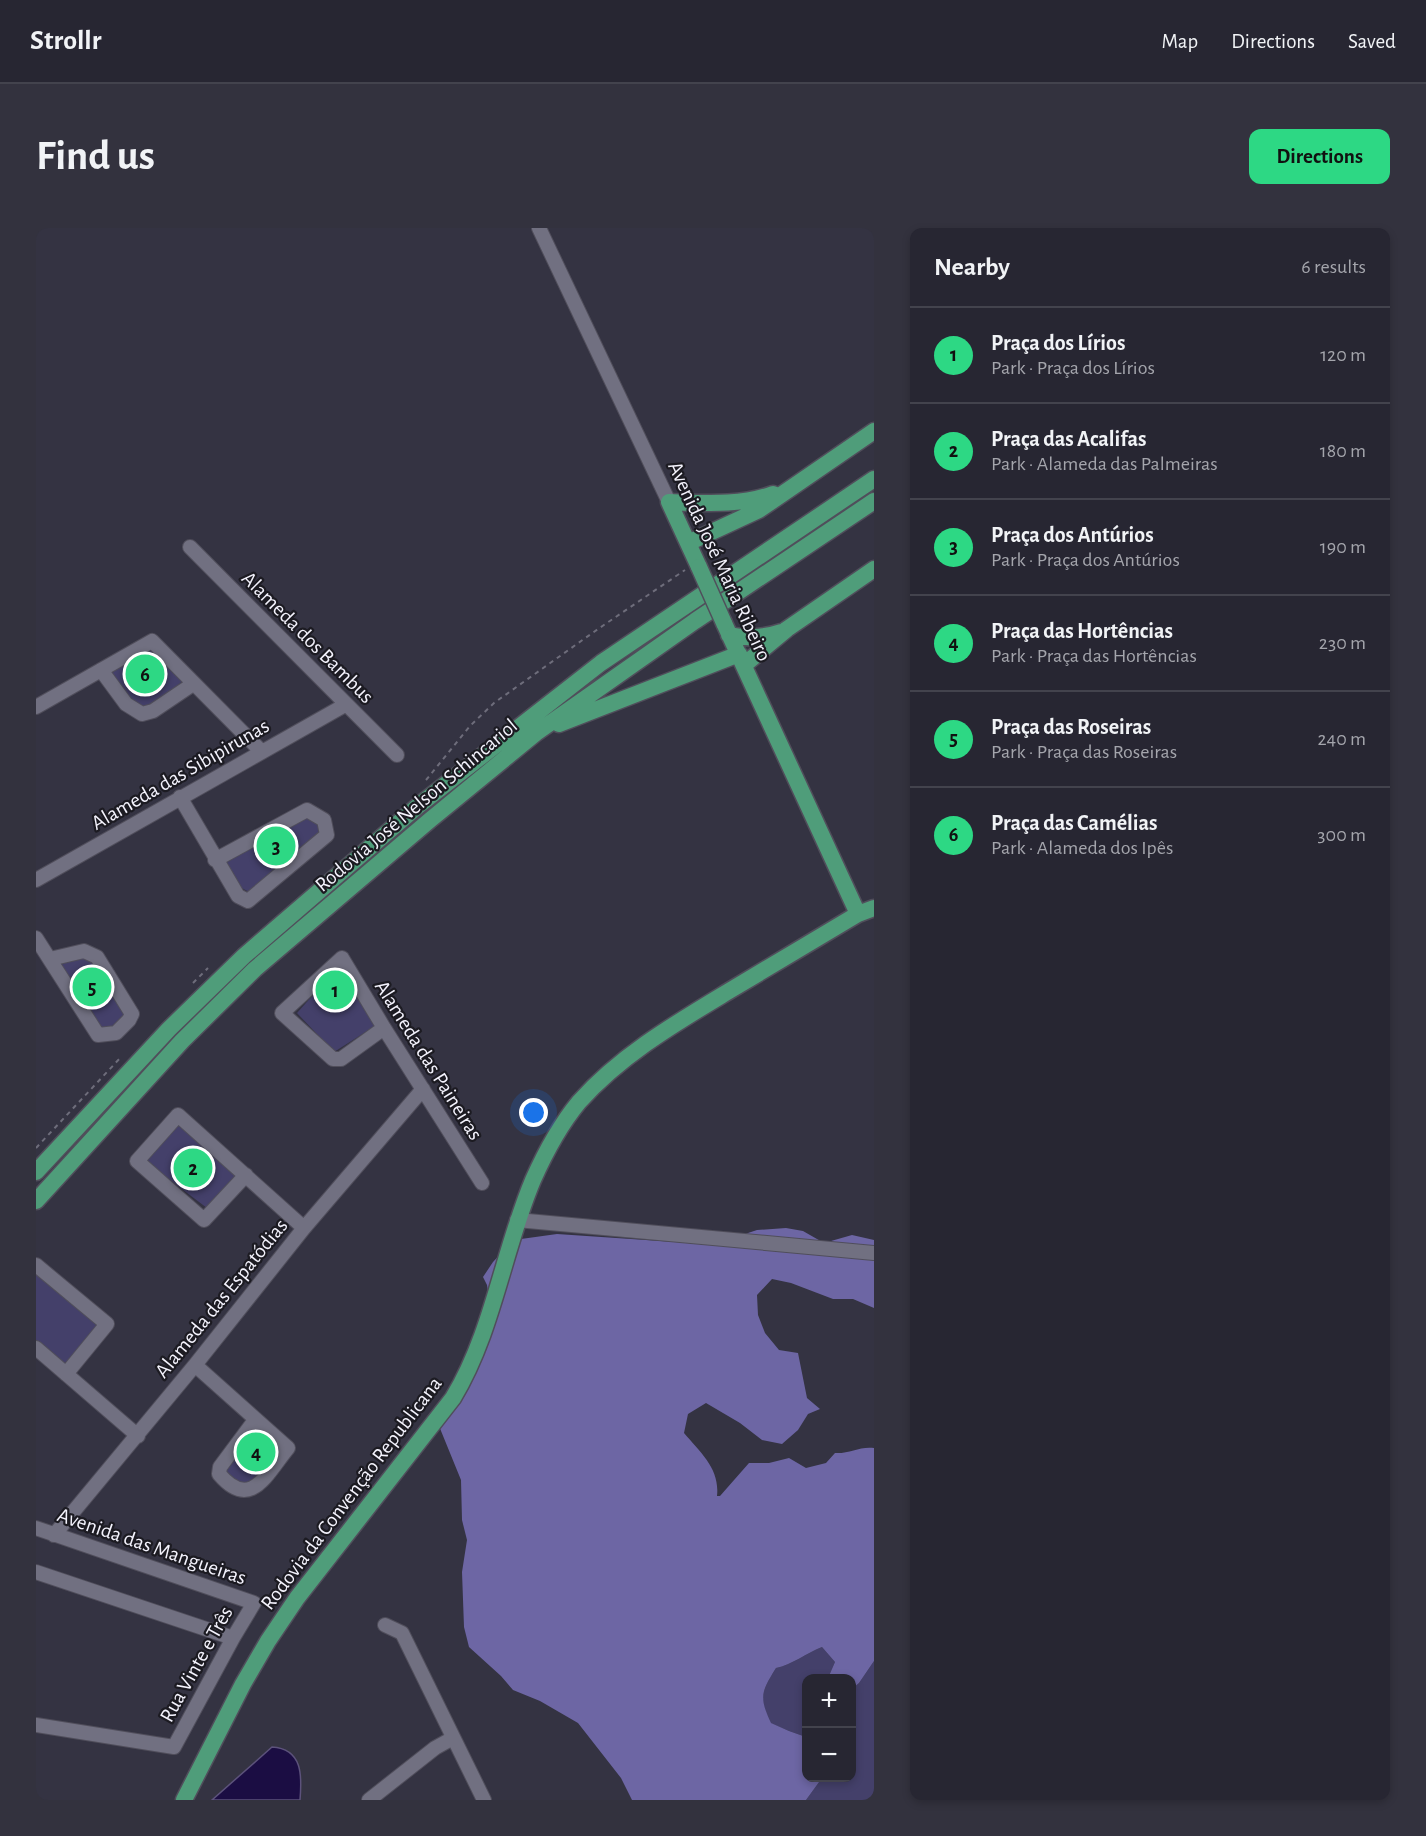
<!DOCTYPE html>
<meta charset="utf-8">
<style>
:root{--surface:#272632;--page:#33323e;--text:#f1f3f6;--muted:#a4a5ac;--line:#43434d;--accent:#2dd884}
body{margin:0;font-family:"Alegreya Sans",sans-serif;background:var(--page);color:var(--text)}
.controls{position:absolute;right:18px;bottom:18px;display:grid;overflow:hidden;border-radius:12px;box-shadow:0 3px 9px #0003}
.controls button{width:54px;height:54px;display:grid;place-items:center;padding:0;border:0;border-bottom:2px solid var(--line);background:var(--surface);color:var(--text);font:30px sans-serif}
.you{position:absolute;left:498px;top:885px;width:21px;height:21px;margin:-15px;border:4px solid #fff;border-radius:50%;background:#1a73e8;box-shadow:0 0 0 9px #1a73e833}
.badge{display:grid;place-items:center;width:39px;height:39px;border-radius:50%;background:var(--accent);color:#111;font-size:20px;font-weight:700}
.pin{position:absolute;translate:-50% -50%;border:3px solid #fff;box-shadow:0 2px 6px #0006}
.list{margin:0;padding:0;list-style:none}
h2{display:flex;justify-content:space-between;align-items:center;height:78px;margin:0;padding:0 24px;font-size:26px}
h2 small{font-size:20px;font-weight:400;color:var(--muted)}
.list li{display:grid;grid-template-columns:39px 1fr auto;gap:18px;align-items:center;box-sizing:border-box;height:96px;padding:0 24px;border-top:2px solid var(--line)}
.list b{display:block;font-size:22px;white-space:nowrap}
.list p{margin:0;font-size:20px;white-space:nowrap;color:var(--muted)}
.list em{font-size:20px;font-style:normal;color:var(--muted)}
.map{position:relative;flex:none;width:838px;height:1572px;overflow:hidden;border-radius:12px}
header{display:flex;align-items:center;gap:36px;box-sizing:border-box;height:84px;padding:0 30px;background:var(--surface);border-bottom:2px solid var(--line)}
header strong{font-size:28px}
nav{display:flex;gap:33px;margin-inline-start:auto;font-size:21px}
.intro{display:flex;align-items:center;justify-content:space-between;box-sizing:border-box;height:144px;padding:0 36px}
h1{margin:0;font-size:42px}
.button{padding:15px 27px;border-radius:12px;background:var(--accent);color:#111;font-size:21px;font-weight:700}
main{display:flex;gap:36px;padding:0 36px}
aside{flex:1;background:var(--surface);border-radius:12px;box-shadow:0 3px 9px #0003}
.map>svg:first-child{display:block}
</style>
<header>
<strong>Strollr</strong>
<nav><a>Map</a><a>Directions</a><a>Saved</a></nav>
</header>
<div class="intro"><h1>Find us</h1><a class="button">Directions</a></div>
<main>
<div class="map">
<svg width="838" height="1572" viewBox="0 0 838 1572">
<rect width="100%" height="100%" fill="#343342"/>
<!-- green -->
<path fill="#44406a" d="M116,415L149,451L118,477L107,481L93,475L70,442Z
M270,585L283,594L286,605L215,665L202,658L187,631Z
M46,725L59,731L91,784L79,801L64,805L21,734Z
M302,739L339,798L298,824L261,785Z
M143,896L203,946L171,980L110,934Z
M0,1041L65,1097L29,1136L0,1112Z
M220,1195L247,1219L218,1255L210,1260L187,1246Z
M786,1419L799,1434L792,1450H770V1509L753,1503L734,1495C723,1469 725,1464 740,1440C756,1437 770,1425 786,1419Z
M838,1433V1572H770L786,1550H816V1461L823,1455Z"/>
<!-- forest -->
<path fill="#6d66a4" d="M750,1000L767,1003L788,1015L816,1007L838,1012V1080L817,1071H797L755,1055L736,1051L721,1067L722,1087L729,1105L743,1122L762,1125L771,1170L784,1181L772,1186L762,1202L746,1216L726,1212L704,1195L670,1175L652,1186L648,1205C665,1225 684,1241 681,1268H684L713,1235H733L753,1230L770,1240L790,1235L799,1225C813,1226 824,1218 838,1220V1433L823,1455L816,1461V1450H792L799,1434L786,1419C770,1425 756,1437 740,1440C725,1464 723,1469 735,1495L753,1503L770,1509V1550H786L770,1572H596L585,1550L542,1495L504,1473L477,1462L465,1448L433,1419L428,1399L426,1344L431,1312L426,1292L425,1252L403,1198L455,1086L451,1057L447,1049L457,1034L470,1020L485,1011L521,1006L669,1016L688,1013L721,1002Z"/>
<!-- water -->
<path fill="#1b0d43" stroke="#5c527b" stroke-width="1.5" d="M236,1519C267,1521 266,1548 264,1572H176Z"/>
<g fill="none" stroke-linecap="round" stroke-linejoin="round">
<defs>
<path id="minor" d="M503,0L633,274
M154,319L361,527
M65,442L90,476L106,486L117,483L157,456
M0,479L116,413L225,523
M144,569L202,668L212,673L291,607L288,592L271,582L179,632
M0,652L309,477
M0,710L62,807L80,805L93,792L96,786L61,729L48,723L14,731
M348,800L305,831H297L246,785L306,730L348,800L446,955
M210,947L168,992L101,933L142,887L268,1000
M481,992L838,1025
M0,1037L71,1096L30,1146
M0,1120L102,1208
M159,1137L252,1220C231,1245 215,1284 183,1246L184,1239L219,1192
M0,1300L218,1375L197,1410L138,1519L0,1497
M18,1307L159,1137L268,1000L387,861
M0,1344L197,1410
M349,1397L366,1405L448,1572
M333,1572L399,1520L417,1510"/>
<path id="major" d="M652,315L723,282L838,203
M663,339L633,274C668,275 704,278 737,266
M688,395L822,686
M693,407C711,411 727,410 745,404
M708,437L751,401L838,341
M523,496L703,426
M0,944L133,801L208,728L382,578L565,435L838,251
M0,973L146,813L219,741L394,592L500,505L659,393L838,273
M148,1572L207,1456L232,1413L261,1370L417,1170C457,1104 467,1023 497,952C509,925 524,897 543,874C585,827 640,795 693,763C736,737 779,712 822,686L838,680"/>
</defs>
<!-- minor casing -->
<use href="#minor" stroke="#504e5b" stroke-width="16"/>
<!-- major casing -->
<use href="#major" stroke="#504e5b" stroke-width="19"/>
<!-- path -->
<path stroke="#6e6d7b" stroke-width="2" stroke-dasharray="4.5 4.5" stroke-linecap="butt" d="M390,552L434,498L458,475L562,401L649,342
M157,755L172,740
M0,920L86,828"/>
<!-- minor -->
<use href="#minor" stroke="#717081" stroke-width="14"/>
<!-- major -->
<use href="#major" stroke="#4f9d7a" stroke-width="16"/>
<defs>
<path id="major-bridge" d="M663,339L688,395"/>
</defs>
<!-- major-bridge casing -->
<use href="#major-bridge" stroke="#504e5b" stroke-width="19" stroke-linecap="butt"/>
<!-- major-bridge -->
<use href="#major-bridge" stroke="#4f9d7a" stroke-width="16"/>
</g>
<g text-anchor="middle" stroke-width="4.5" stroke-linejoin="round" paint-order="stroke">
<!-- street labels -->
<g font-size="21" fill="#f4f3fd" stroke="#1c1b22">
<text transform="translate(684 333) rotate(65)" y="7">Avenida José Maria Ribeiro</text>
<text transform="translate(272 409) rotate(45)" y="7">Alameda dos Bambus</text>
<text transform="translate(144 546) rotate(-30)" y="7">Alameda das Sibipirunas</text>
<text transform="translate(380 577) rotate(-40)" y="7">Rodovia José Nelson Schincariol</text>
<text transform="translate(393 832) rotate(58)" y="7">Alameda das Paineiras</text>
<text transform="translate(185 1070) rotate(-51)" y="7">Alameda das Espatódias</text>
<text transform="translate(315 1265) rotate(-53)" y="7">Rodovia da Convenção Republicana</text>
<text transform="translate(116 1318) rotate(19)" y="7">Avenida das Mangueiras</text>
<text transform="translate(160 1436) rotate(-61)" y="7">Rua Vinte e Três</text>
</g>
</g>
</svg>
<div class="controls">
<button>+</button>
<button>−</button>
</div>
<div class="you"></div>
<div class="pin badge" style="left:299px;top:762px">1</div>
<div class="pin badge" style="left:157px;top:940px">2</div>
<div class="pin badge" style="left:240px;top:618px">3</div>
<div class="pin badge" style="left:220px;top:1224px">4</div>
<div class="pin badge" style="left:56px;top:759px">5</div>
<div class="pin badge" style="left:109px;top:446px">6</div>
</div>
<aside>
<h2>Nearby<small>6 results</small></h2>
<ul class="list">
<li><span class="badge">1</span><div><b>Praça dos Lírios</b><p>Park · Praça dos Lírios</p></div><em>120 m</em></li>
<li><span class="badge">2</span><div><b>Praça das Acalifas</b><p>Park · Alameda das Palmeiras</p></div><em>180 m</em></li>
<li><span class="badge">3</span><div><b>Praça dos Antúrios</b><p>Park · Praça dos Antúrios</p></div><em>190 m</em></li>
<li><span class="badge">4</span><div><b>Praça das Hortências</b><p>Park · Praça das Hortências</p></div><em>230 m</em></li>
<li><span class="badge">5</span><div><b>Praça das Roseiras</b><p>Park · Praça das Roseiras</p></div><em>240 m</em></li>
<li><span class="badge">6</span><div><b>Praça das Camélias</b><p>Park · Alameda dos Ipês</p></div><em>300 m</em></li>
</ul>
</aside>
</main>
